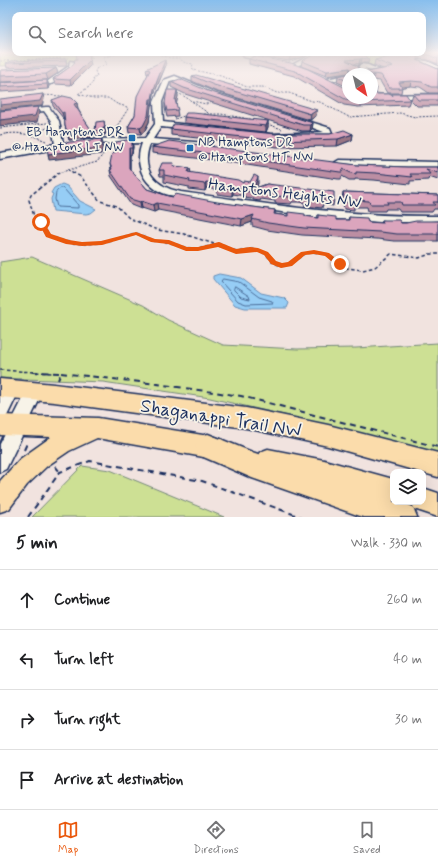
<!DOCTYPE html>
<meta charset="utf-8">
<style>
:root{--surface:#fff;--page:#f2f2f2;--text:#202124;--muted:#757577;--line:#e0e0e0;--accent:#ea580c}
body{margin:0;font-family:Mynerve,sans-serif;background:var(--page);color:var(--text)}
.controls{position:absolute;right:12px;bottom:12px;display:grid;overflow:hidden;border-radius:8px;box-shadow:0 4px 16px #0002}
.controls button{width:36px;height:36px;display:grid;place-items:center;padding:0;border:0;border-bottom:1px solid var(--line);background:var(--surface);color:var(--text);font:20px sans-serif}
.compass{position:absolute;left:342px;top:68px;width:36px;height:36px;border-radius:50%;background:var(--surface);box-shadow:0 4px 16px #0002;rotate:145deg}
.stop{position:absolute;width:12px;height:12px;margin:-9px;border:3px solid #ea580c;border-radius:50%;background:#fff}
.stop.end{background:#ea580c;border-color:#fff;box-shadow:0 1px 4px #0008}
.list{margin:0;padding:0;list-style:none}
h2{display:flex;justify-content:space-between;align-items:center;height:52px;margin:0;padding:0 16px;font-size:17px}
h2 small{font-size:13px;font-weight:400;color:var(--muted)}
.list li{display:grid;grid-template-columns:26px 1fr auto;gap:12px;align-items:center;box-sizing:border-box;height:60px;padding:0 16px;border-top:1px solid var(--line)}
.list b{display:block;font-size:15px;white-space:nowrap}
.list em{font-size:13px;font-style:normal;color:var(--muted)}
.icon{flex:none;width:22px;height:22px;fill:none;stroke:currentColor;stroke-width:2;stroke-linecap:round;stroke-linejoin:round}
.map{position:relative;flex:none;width:438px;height:517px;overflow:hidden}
.search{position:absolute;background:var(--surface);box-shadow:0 4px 16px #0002;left:12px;right:12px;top:12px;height:44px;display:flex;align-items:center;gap:10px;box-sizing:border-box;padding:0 14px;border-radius:8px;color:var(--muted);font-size:15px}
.sheet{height:292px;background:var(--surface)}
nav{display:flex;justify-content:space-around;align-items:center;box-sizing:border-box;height:56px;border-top:1px solid var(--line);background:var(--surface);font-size:11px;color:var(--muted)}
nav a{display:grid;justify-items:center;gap:2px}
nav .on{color:var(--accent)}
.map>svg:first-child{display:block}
</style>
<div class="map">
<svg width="438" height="517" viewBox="0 0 438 517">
<rect width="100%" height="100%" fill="#f1e3df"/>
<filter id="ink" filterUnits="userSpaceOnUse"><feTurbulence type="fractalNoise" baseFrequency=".025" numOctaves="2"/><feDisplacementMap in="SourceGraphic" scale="8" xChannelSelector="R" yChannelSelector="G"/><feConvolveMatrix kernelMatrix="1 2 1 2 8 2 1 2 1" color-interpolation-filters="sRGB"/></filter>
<g filter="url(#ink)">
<!-- green -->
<path fill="#cde094" stroke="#748879" d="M0,53L92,54L90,56L93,58L79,59L65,63L0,66Z
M362,53H382L388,56L415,62L385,60L372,66L367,65V58Z
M32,257L143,305L168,320L223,345L297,349L356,348L438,343V454L332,426L210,398L103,382L0,378V262Z
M82,466L110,470L224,517H32Z"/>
<!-- water -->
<path fill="#96cdf5" stroke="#658eb9" d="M62,184L67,186L80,201L96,209L91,213L86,214L53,211L51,199L53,194L51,193L54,188Z
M219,274L241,278L261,293L284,298L289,303L287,308H245L235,305L213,279V276Z"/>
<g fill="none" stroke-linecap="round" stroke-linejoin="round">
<!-- shore -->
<path stroke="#4c6e9a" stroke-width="1" d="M61,188L64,189L78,205V208L57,207L55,199L56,192Z
M223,279L239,282L259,297L272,301L273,303L246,304L238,301L221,282Z
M235,287L249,296L250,299L241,297L234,290Z"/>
<defs>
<path id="minor" d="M246,53H252L250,55L270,60L267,62L244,57L243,56Z
M310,53H316L311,59L295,67L290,66L307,57Z
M419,60L427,61L438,66V74L416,64V62Z
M70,61L75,62L74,68L56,82L51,84L0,87V83L48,81L69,66Z
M361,64L368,65L380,70C375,76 365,74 358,74L362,72L357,68ZM364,68L371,70L369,71Z
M348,74V78L326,82L323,80Z
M175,76L214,92L330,128L332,133C318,148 187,129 161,127L153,139L208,143L212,146L208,149L150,144C140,170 155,187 181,192C268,204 349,217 438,216V222H380L321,218L169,195C145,189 133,166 142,143L84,144L83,142L84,140L87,139L145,138L155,124L154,102L164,80ZM174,80L209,95L305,125L324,132L272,134L163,122L162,102L170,81Z
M438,94V98H369H372V95Z
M46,107H49L59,121L63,143H66L67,145L66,147L0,159V153L55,144L51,121L44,111L0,116V112Z
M339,160L438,162V168L336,165L334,163Z
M12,382L18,384L20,389L6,418L0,421V396L6,384Z
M36,383L42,385L44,390L6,469L0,472V444L30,385Z"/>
<path id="major" d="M0,379L54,384L246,408L328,425L438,453V477L328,446L246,428L54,402L0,397Z
M0,415L98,418L215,437L223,440L226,448L223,456L215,459L97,438L69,451L47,466L27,485L9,509L0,512V481L20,459L51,437L0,435Z
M268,449L324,460L393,479V502H395L393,503L324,484L268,471L260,468L257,460L260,452Z
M423,488L438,493V517L414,509L412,502H423Z"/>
<path id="highway" d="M208,434L252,452L393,499V502H401L413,507L417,517H363L252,478L199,455L195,446L199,437Z"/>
</defs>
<!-- minor casing -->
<use href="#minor" stroke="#1b2f5e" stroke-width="3"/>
<!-- major casing -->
<use href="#major" stroke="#1b2f5e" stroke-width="3"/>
<!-- highway casing -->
<use href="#highway" stroke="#1b2f5e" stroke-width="3"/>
<!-- path-far2 -->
<path stroke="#1b2f5e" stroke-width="1" stroke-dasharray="2 1.5" stroke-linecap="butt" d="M161,53L160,55L171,58H180L183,62L193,64L192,68L194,70L221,76L247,87H263L277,93H289L312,101L320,102L349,117L400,113L415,117L438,116
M370,53L367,55L388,57
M0,61L68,58
M177,93C190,98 198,107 210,114
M41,95L63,96
M192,101L206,104L213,102
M204,114H221L255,120
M175,119L184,116
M267,124L282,129
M0,128L47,123
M112,134L128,109L127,107L117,104L108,98H94L78,94L89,87L94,81L93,79L97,76L95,71L97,68L107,64L103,57L121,53
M0,135C17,131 30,134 46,141
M32,135L49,127
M68,170L74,173
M58,173L97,162L109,147"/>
<!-- path-far1 -->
<path stroke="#1b2f5e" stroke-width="1.5" stroke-dasharray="3.5 2.5" stroke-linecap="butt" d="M60,172L31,195L29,200L34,216L41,222L48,235C78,250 106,243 136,233L154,241L169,242L186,248L198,249L219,244L238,252L250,249L260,251L266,254L273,262L281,266L290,264L304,254L314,252L327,254L347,268L363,270L375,267L391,254L419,258L430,254H438
M72,172L81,177L100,201L117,206L129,218L157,230L184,234L214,244
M0,370L52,373"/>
<!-- path -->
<path stroke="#1b2f5e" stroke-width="2" stroke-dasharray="6 4.5" stroke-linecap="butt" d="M32,372L61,373L58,380
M61,373L157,384L241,396L438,447
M24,450L28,441
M55,466L60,472
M28,517L60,472L90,461L202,481L301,517"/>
<!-- minor -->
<use href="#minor" fill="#f7f3e8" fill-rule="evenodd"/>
<!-- major -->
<use href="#major" fill="#fbdcab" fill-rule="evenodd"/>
<!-- highway -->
<use href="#highway" fill="#fbdcab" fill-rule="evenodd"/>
</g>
<!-- wall -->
<path fill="#bc8ea3" stroke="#1b2f5e" d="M262,53H308L303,57L289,61L261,56Z
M384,53H438V64L428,60L419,59L417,60L438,69V93H429L420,87L410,86L402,87L401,93H387L380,81L373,80V81L349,74V73L326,76L301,66L302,61L313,55H365L369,59L368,63H361L359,64H354L359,70L367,72L383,69L374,65L375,60L390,56Z
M254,56L348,89V98L376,93L392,95V94L410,100L408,105L358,107L344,105L294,76L249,64V59Z
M66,59L67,66L7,68L6,63Z
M77,59L91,65L71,85L55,84L53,79L74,64Z
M166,65L154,94L152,105H151L149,122L144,132L141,134L129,133L128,127L135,115L148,74H147L146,69Z
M56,68L58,73L48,80L0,82V72Z
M348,74V87L337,82L338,76Z
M192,76L316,116L310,120L215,91L192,81Z
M47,80L49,86L48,89L0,92V83Z
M171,82L208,91L313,123L312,129L310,131H302L185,94L177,90L178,96L176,104L178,116L167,117L165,108V103L177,90L171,87Z
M413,94H438V106H417L411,100Z
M52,100L77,103L78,109L94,137L69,140L65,126V118L64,119L53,106Z
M184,117L268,121V127L266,132L184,123Z
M105,127L106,134H104V136L97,137L95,131Z
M171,129L276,134H353L352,140L337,146L277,147L171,135Z
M128,141H132L133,147L132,154L130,155V169L147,189L168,196L275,210V214L288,216H305L318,218V215L336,220H348L349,217L368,222L381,223L382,220L401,223H406L438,221V241H394L377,239L302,235L267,230L252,226V222L241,226L158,210L154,212L142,208L141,209L131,205L111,176L110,170H111L110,164L115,153Z
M152,147L357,165L407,167H438V180L429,177L428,180L410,181V184L374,180L355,179V180H349L342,176L341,179H338L221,161L152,153Z
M174,166L190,168L191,173L243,183H258L256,188L267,184L334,199L333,206L323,204L322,208L304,206L305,203L298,202H292L291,204L275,203V201L261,199L260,201L253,200V198L252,197L251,199L245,198V196L233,194L232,196L217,194V190L206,188L205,191L189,189V187L164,182V176H160L159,170Z
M343,192L438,195V209H434L432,212H400L398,209H386L385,211H368L367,207H354V210L344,209L342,199Z"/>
<!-- shaded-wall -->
<path fill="#997484" stroke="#1b2f5e" d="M300,53H308L303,57L289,61L290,56Z
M421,54L419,59L415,61L417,56Z
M362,58L361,63L359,64L360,59Z
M90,60L91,65L71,85L70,80Z
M165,60L166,65L154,94L152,105V99L154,89Z
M56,68L58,73L48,80L46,74Z
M350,68L349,73L326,76L327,71Z
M374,75L373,81H372V76Z
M47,80L49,86L48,89L47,84Z
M411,81L410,86L398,88L399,82Z
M372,88H377L376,93L372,94Z
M177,90L178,96L176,106L175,100Z
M43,94L44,99L42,106L0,110V105Z
M150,99L151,105L149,122L144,132L141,134L140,128Z
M77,103L78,109H76L74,104Z
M38,107L39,113L37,122L0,126V120Z
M317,110L316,116L310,120L311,114Z
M64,112L66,118L64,119L62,113Z
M104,121L106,134H104V136L102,130Z
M268,121V127L266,132V126Z
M313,123L312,129L310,131L311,125Z
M92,131L94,137L69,140L68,134Z
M353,134L352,140L337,146L338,139Z
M102,139L103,145L101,154L49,160L48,154Z
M132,141L133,147L132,154Z
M129,148L130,155V175L129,168Z
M258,177V183L255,192V191L253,189Z
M206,182V188L205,191V184Z
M233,187V194L232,196V189Z
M141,201L142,208L141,209L140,202Z
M157,203L158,210L154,212L153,205Z
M254,215L252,222L241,226L242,219Z"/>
<!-- building -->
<path fill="#dba5bd" stroke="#1b2f5e" d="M76,53H89L90,60L70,80L53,79L74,64L75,59H77Z
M272,53H300L290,56Z
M314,53H362L369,59L362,58L360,59L346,60L359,67L358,70L367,72L393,67L375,60L398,55L394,53H438V59L429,55L421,54L417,56V60L438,69V87H431L422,82L411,81L399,82L402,88H389L381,75L372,74H349H350V68L327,71L302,61L313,55Z
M254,56L291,63L308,69L348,89V98H372V86L377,88H372V94H389L393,96L392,94H406L410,100L360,102L345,99L295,71L249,59Z
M66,59V61L6,63L12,61Z
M165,60L154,89L152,99H150L148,116L143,126L140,128L128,127L135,115L137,96L150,70L146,69Z
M56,68L46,74L0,76V72L1,70Z
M348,74V82L338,76Z
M196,75L269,96L317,110L311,114L214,85L192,76Z
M180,79L208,91L313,123L311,125H303L184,88L171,82Z
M47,80V84L0,87V83Z
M167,90H177L175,100L178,110L167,111L165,103Z
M43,94L40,101L0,105V99Z
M413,94H438V100H418Z
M63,96L72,98L77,103L74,104L92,131L68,134L65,126L64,112L62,113L52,100Z
M38,107L35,116L0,120V111Z
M186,113H193L268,121L266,126L184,117Z
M104,121L105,128H103L102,130L95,131L96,122Z
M174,124L276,134H330L344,130L353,134L338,139L278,141L171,129Z
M102,139L99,148L48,154L47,147L70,142Z
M127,140L128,141H132V148H129V168L147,189L168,196L173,197L175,194L217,202L275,210L274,214L288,216V212L305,214V216L318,218V215L336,217V220H349V217L367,218L368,222L383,223L382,220H399L401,223H406L416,221H438V234H397L380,232L304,228L268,223L252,219L254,215L242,219L157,203L153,205L141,201L140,202L130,199L110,170L112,169L110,164L112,154L115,153L116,142Z
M169,141L357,165L407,167H438V173L426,169L430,174H410L412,177L376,173L356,172V174L351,173L343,169L342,172H340L221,155L152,147Z
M162,163H174L173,166L190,168L188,172L238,180L243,183L244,181L250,182L254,175L258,177L253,189L267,184L334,192V199L324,197V201L306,199V196L299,195H292V197L275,196L276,194L262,192L261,194L254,193L255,191L252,190V192L245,191L246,189L233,187L232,189L217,187L219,184L206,182L205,184L189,182L190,180L164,175V170H159Z
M343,192L438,195V202H433L435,205H402L401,202H387L388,204H370L369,201L355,200V203L345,202Z"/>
</g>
<!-- sky -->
<linearGradient id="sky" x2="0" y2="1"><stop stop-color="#87beed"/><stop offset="0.42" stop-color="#f9f2f1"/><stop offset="1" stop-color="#f9f2f1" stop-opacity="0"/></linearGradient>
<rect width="438" height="126" fill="url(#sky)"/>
<!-- route -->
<path fill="#ea580c" d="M39,221H43L51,234L69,240L82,242L101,241L136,232L155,239L169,240L187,247H198L219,242L236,249L250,247L258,248L268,252L276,261L282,263L288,262L301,252L314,250L329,253L343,264L342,266H337L325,256L314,254L305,255L292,266L281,268L271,264L264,255L257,252L236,254L218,247L198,251H186L168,244L151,242L136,235L102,245L82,246L66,244L46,237L38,222Z"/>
<!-- markers -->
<g fill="#1f6fb2" stroke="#f7f3e8" stroke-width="1.5">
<rect x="128" y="134" width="8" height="8" rx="2"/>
<rect x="186" y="144" width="8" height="8" rx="2"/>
</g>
<g text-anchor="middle" stroke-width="3.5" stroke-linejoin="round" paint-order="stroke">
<!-- far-poi labels -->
<g font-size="13" fill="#1b2f5e" stroke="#f7f3e8" text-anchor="end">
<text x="124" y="136">EB Hamptons DR<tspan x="124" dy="15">@ Hamptons LI NW</tspan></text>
<text x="198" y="146" text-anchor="start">NB Hamptons DR<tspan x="198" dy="15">@ Hamptons HT NW</tspan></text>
</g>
<!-- street labels -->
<g font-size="16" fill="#1b2f5e" stroke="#f7f3e8">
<text transform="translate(285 192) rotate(7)" y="6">Hamptons Heights NW</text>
</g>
<!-- near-street labels -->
<g font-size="19" fill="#1b2f5e" stroke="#f7f3e8">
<text transform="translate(221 417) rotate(9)" y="7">Shaganappi Trail NW</text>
</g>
</g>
</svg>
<div class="controls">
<button><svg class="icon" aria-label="layers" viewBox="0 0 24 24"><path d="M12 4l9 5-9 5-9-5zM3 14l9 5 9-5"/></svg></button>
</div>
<svg class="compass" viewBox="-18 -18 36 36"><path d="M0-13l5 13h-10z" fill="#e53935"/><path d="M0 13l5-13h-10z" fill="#757577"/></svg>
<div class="stop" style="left:41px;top:222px"></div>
<div class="stop end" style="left:340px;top:264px"></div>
<div class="search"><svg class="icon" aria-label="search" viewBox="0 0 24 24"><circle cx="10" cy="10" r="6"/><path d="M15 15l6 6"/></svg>Search here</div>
</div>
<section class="sheet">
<h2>5 min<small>Walk · 330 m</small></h2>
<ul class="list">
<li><svg class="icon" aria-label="ahead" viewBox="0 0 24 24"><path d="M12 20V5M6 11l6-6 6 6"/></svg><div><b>Continue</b></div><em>260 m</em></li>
<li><svg class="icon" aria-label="left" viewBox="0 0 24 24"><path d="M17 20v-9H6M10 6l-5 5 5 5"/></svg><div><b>Turn left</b></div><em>40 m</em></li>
<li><svg class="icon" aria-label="right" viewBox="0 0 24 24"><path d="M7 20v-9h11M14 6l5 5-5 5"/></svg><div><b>Turn right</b></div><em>30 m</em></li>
<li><svg class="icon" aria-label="arrive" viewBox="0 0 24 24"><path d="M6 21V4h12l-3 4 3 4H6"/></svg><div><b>Arrive at destination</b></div></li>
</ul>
</section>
<nav>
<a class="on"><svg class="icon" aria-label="map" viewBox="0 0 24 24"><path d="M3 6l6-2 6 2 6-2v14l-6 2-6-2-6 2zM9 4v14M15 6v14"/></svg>Map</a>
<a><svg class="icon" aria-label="directions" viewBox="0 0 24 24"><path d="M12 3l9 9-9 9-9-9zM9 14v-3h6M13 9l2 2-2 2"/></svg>Directions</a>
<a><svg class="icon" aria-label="saved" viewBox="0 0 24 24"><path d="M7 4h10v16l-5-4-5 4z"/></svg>Saved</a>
</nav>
